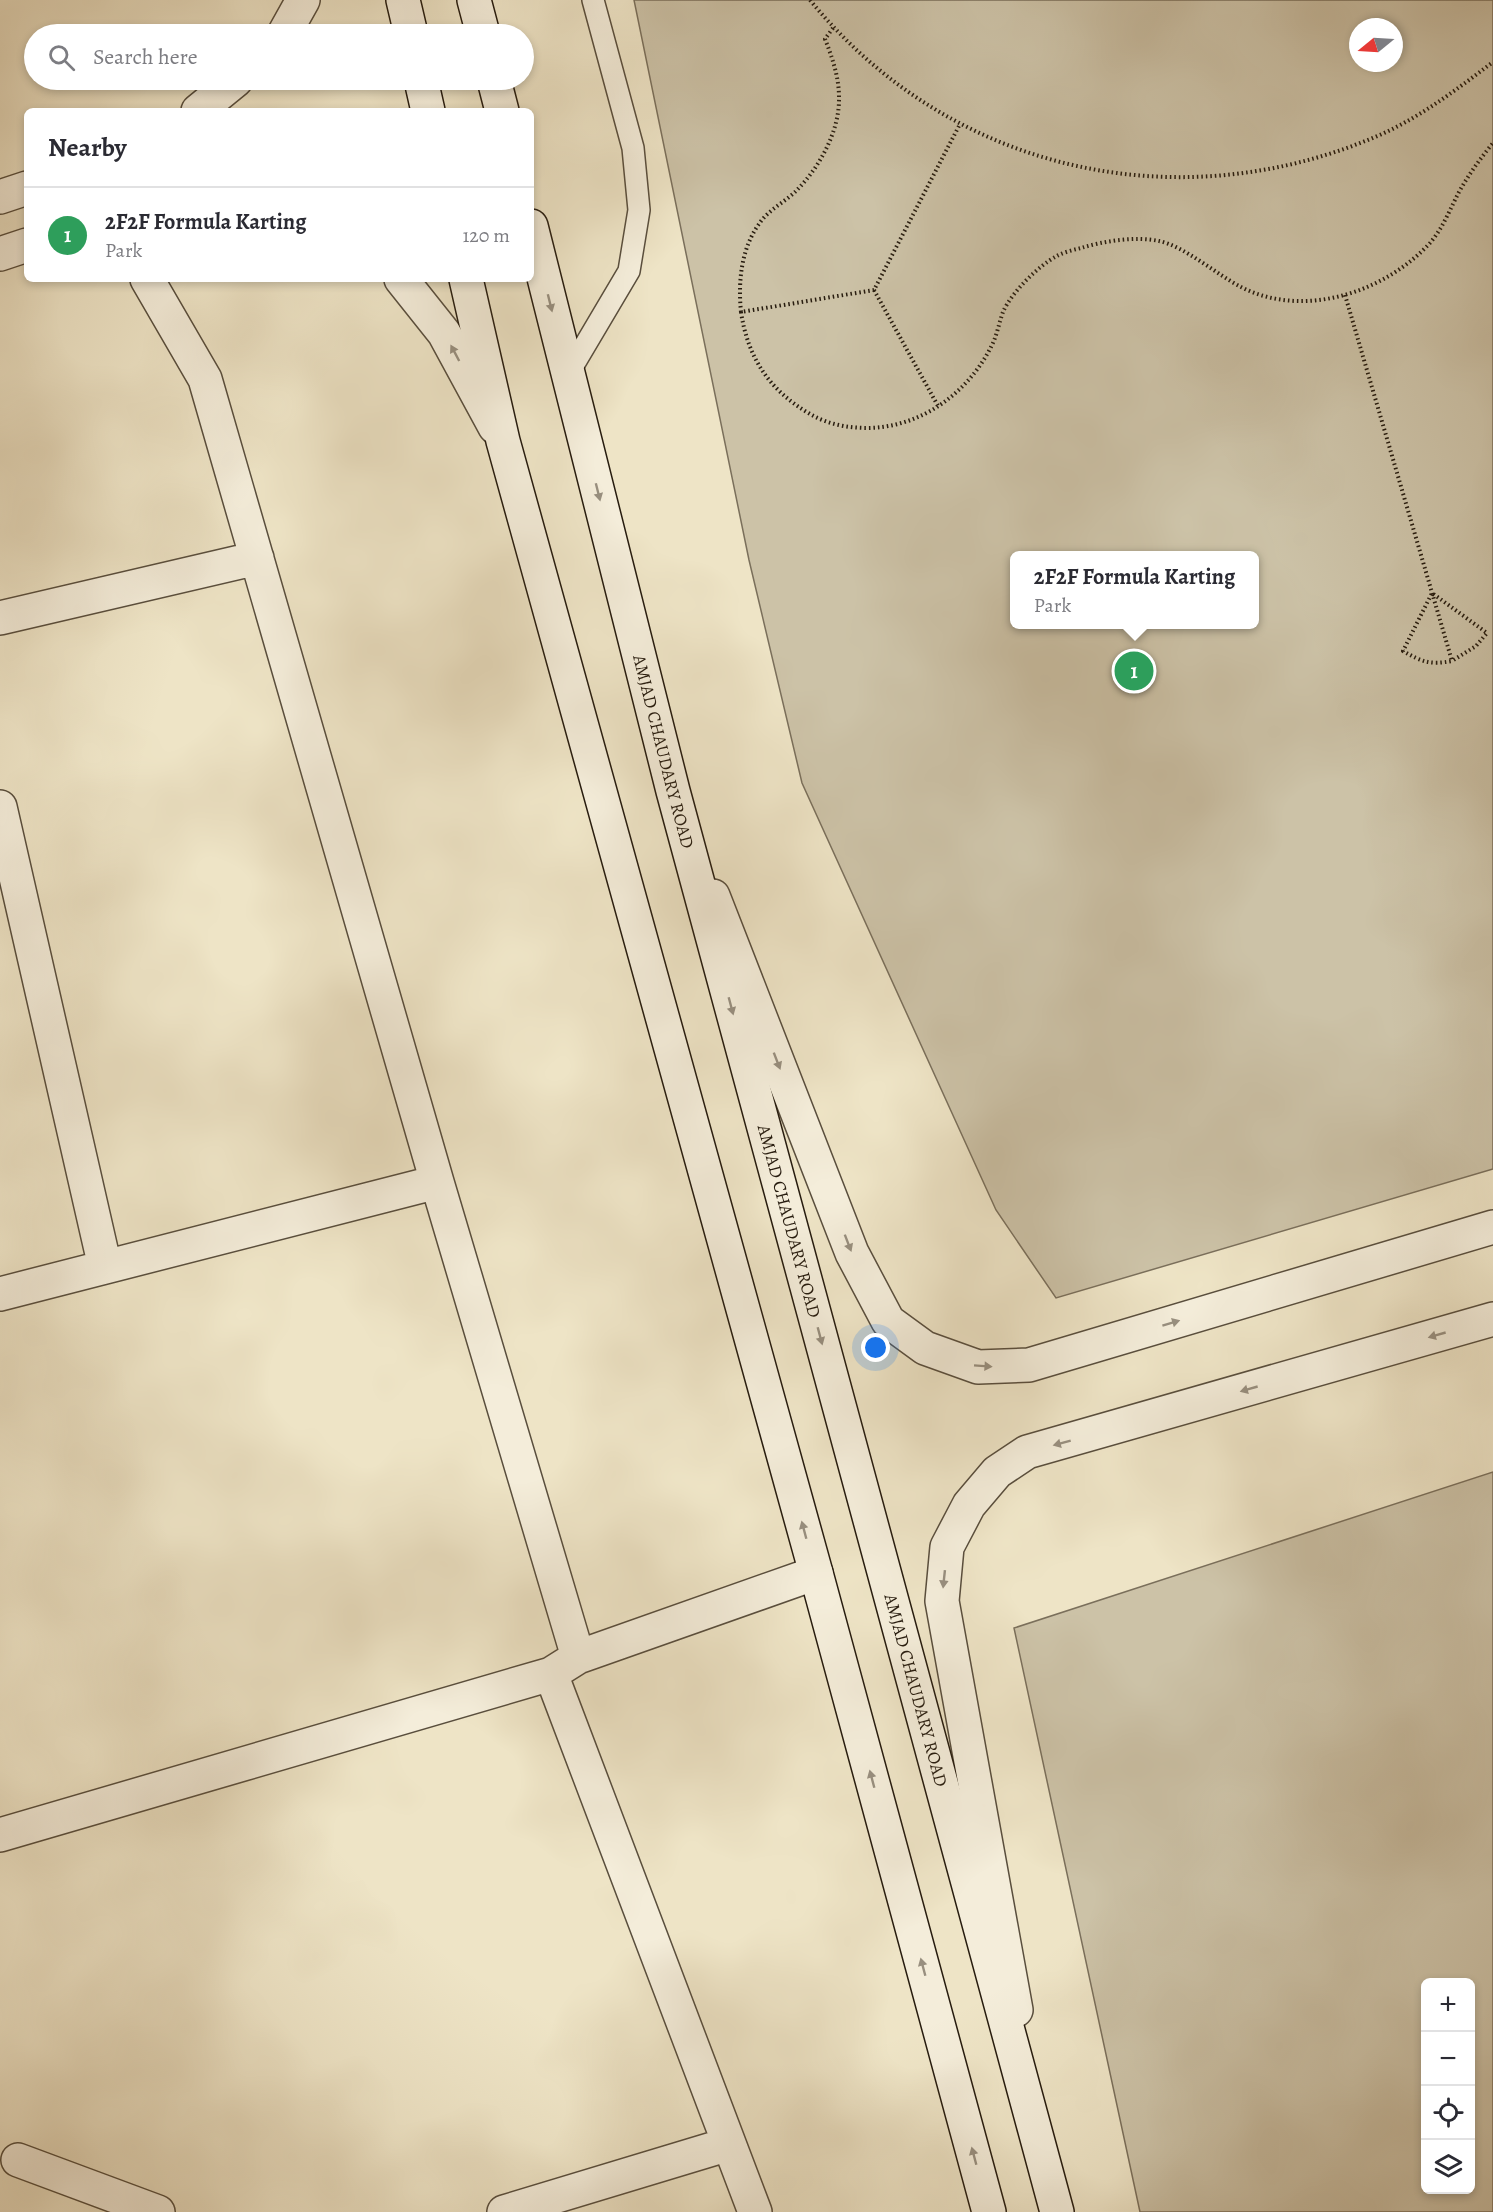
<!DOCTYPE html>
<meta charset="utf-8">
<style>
:root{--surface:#fff;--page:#f7f7f7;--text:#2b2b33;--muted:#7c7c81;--line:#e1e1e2;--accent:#8f2418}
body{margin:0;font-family:Alegreya,serif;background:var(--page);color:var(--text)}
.controls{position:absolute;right:18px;bottom:18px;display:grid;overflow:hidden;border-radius:9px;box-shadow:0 3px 9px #0003}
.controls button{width:54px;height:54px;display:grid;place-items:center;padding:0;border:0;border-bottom:2px solid var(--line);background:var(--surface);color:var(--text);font:30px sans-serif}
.compass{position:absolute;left:1349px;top:18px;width:54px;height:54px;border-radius:50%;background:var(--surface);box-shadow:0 3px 9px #0003;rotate:252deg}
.you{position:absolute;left:876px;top:1348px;width:21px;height:21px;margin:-15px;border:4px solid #fff;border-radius:50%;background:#1a73e8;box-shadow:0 0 0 9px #1a73e833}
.badge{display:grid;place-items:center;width:39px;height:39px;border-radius:50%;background:var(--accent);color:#fff;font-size:20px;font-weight:700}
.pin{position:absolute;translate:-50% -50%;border:3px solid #fff;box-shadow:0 2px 6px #0006}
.popup{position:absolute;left:1010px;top:551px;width:249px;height:78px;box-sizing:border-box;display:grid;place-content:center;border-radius:9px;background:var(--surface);filter:drop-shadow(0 2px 4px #0005);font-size:20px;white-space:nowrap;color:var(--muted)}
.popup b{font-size:22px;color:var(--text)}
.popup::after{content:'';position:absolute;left:50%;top:100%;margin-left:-12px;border:12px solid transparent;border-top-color:var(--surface)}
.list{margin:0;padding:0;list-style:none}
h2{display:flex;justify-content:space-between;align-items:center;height:78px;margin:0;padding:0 24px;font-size:26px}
h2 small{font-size:20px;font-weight:400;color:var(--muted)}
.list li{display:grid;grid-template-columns:39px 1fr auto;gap:18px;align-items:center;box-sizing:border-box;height:96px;padding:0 24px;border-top:2px solid var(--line)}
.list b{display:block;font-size:22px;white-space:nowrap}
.list p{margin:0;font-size:20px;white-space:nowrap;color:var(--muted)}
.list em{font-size:20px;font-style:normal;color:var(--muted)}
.icon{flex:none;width:33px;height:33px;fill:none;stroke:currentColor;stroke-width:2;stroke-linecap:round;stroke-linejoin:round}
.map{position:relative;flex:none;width:1493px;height:2212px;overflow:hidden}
.search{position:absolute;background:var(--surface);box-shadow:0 3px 9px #0003;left:24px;top:24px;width:510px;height:66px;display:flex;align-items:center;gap:15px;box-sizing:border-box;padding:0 21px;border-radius:33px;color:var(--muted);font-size:22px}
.panel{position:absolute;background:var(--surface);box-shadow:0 3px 9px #0003;left:24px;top:108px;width:510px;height:174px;border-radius:9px}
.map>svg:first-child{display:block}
</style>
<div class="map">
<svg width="1493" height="2212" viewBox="0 0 1493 2212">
<rect width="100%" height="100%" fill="#eee4c6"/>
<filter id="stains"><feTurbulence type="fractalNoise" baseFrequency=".00333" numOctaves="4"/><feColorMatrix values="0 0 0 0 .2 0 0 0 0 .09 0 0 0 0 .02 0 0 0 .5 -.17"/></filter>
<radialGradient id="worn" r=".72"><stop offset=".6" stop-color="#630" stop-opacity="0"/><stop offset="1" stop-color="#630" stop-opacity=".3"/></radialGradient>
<!-- green -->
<path fill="#ccc2a7" stroke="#7a6f5b" stroke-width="1.5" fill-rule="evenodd" d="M634,0H1493V1169L1056,1298L996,1210L802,783L749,560ZM1358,27H1394V63H1358ZM1014,556H1254V624H1014Z
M1493,1472V2212H1140L1014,1628ZM1426,1982H1470V2190H1426Z"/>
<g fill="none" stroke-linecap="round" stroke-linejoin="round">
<defs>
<path id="service" d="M568,374L629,271L639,210L633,148L593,0"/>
<path id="minor" d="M147,279L205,379L437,1182L578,1657
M0,618L257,558
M0,807L105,1267
M0,1294L437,1182
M551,1674L755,2212
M0,1835L551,1674L578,1657L816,1573
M18,2160L158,2212
M504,2212L729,2144"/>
<path id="tertiary" d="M284,34L303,0
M198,111L236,80
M0,197L27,188
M0,254L27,245
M401,279L444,333L495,427
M713,896L852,1253L888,1321L925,1348L978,1367L1029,1365L1493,1227
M1016,2010L942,1601L947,1547L969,1505L997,1472L1027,1452L1493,1319"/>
<g id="secondary">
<path d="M403,0L411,34"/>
<path d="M474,0L483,34"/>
<path d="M421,80L428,111"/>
<path d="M494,80L502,111"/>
<path id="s1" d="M531,226L673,791L1057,2212"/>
<path d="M466,279L503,441L816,1573L989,2212"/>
</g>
</defs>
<!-- service casing -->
<use href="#service" stroke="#594e3d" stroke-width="24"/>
<!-- minor casing -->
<use href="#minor" stroke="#594e3d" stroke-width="36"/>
<!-- tertiary casing -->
<use href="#tertiary" stroke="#594e3d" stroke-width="36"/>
<!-- secondary casing -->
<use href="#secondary" stroke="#271c0f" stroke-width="36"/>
<!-- path -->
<path stroke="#271c0f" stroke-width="4" stroke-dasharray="1.5 3" stroke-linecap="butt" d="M810,0C948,170 1174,222 1375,137C1418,119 1456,90 1493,62
M833,28L825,39C832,57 839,77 839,97C840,130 820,167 796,191C785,202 768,210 759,224C741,249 738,282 741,312L874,290L960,124
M874,290L938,406
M1345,295L1452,661C1430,665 1422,662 1403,651L1432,593L1487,633L1476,646L1452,661
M741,312C748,358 769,390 810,414C830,426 858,430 882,427C930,421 971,388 992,345C997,335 999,323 1003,312C1011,293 1039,265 1057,256C1064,252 1073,250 1081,248C1104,241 1135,236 1159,241C1184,246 1216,274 1241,287C1303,319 1384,293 1430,243C1443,228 1450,209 1459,192C1469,174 1480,159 1493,143"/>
<!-- service -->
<use href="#service" stroke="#f4edda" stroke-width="21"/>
<!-- minor -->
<use href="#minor" stroke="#f4edda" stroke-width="33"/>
<!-- tertiary -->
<use href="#tertiary" stroke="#f4edda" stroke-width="33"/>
<!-- secondary -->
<use href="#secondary" stroke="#f4edda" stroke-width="33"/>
</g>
<!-- one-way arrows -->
<defs><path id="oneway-solid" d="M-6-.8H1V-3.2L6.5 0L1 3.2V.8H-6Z" transform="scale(1.5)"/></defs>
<g fill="#988f7f">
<use href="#oneway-solid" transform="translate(550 303) rotate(76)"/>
<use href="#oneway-solid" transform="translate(455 353) rotate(-118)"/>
<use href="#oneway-solid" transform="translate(598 492) rotate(76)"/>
<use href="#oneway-solid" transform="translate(731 1006) rotate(75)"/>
<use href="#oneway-solid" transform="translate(777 1061) rotate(69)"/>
<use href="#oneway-solid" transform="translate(848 1243) rotate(69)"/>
<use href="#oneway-solid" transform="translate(1171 1323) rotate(-17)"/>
<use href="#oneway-solid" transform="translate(1437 1335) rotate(164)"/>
<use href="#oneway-solid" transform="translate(820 1336) rotate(75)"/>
<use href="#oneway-solid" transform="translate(983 1366) rotate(4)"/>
<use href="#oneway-solid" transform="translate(1249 1389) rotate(164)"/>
<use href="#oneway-solid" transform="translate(1062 1443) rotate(165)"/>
<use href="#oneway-solid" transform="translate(804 1530) rotate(-105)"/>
<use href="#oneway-solid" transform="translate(944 1579) rotate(96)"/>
<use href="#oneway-solid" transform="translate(872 1779) rotate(-105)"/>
<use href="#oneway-solid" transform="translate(923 1967) rotate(-105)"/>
<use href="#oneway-solid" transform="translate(974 2156) rotate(-105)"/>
</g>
<g text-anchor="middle" stroke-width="5" stroke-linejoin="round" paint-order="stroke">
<!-- street labels -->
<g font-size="18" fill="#271c0f" stroke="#f4edda">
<text dy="6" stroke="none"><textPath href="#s1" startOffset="542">AMJAD CHAUDARY ROAD</textPath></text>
<text dy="6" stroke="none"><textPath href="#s1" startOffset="1028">AMJAD CHAUDARY ROAD</textPath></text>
<text dy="6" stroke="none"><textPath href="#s1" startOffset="1514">AMJAD CHAUDARY ROAD</textPath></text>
</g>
</g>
<rect width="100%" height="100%" filter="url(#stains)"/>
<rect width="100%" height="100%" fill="url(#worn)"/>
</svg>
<div class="controls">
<button>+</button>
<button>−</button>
<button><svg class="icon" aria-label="locate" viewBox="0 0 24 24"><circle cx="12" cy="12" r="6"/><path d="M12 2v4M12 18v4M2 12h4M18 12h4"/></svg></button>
<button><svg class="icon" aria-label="layers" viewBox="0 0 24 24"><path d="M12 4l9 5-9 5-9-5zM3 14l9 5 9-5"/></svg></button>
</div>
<svg class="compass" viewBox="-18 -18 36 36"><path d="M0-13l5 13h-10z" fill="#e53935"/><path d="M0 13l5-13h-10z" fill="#7c7c81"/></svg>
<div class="you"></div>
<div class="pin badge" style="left:1134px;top:671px;background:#2e9e5b">1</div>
<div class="popup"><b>2F2F Formula Karting</b>Park</div>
<div class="search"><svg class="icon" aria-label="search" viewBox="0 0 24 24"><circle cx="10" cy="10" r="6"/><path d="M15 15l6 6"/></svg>Search here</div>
<section class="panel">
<h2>Nearby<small></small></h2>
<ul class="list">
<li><span class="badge" style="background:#2e9e5b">1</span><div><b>2F2F Formula Karting</b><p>Park</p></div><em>120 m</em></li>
</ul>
</section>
</div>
